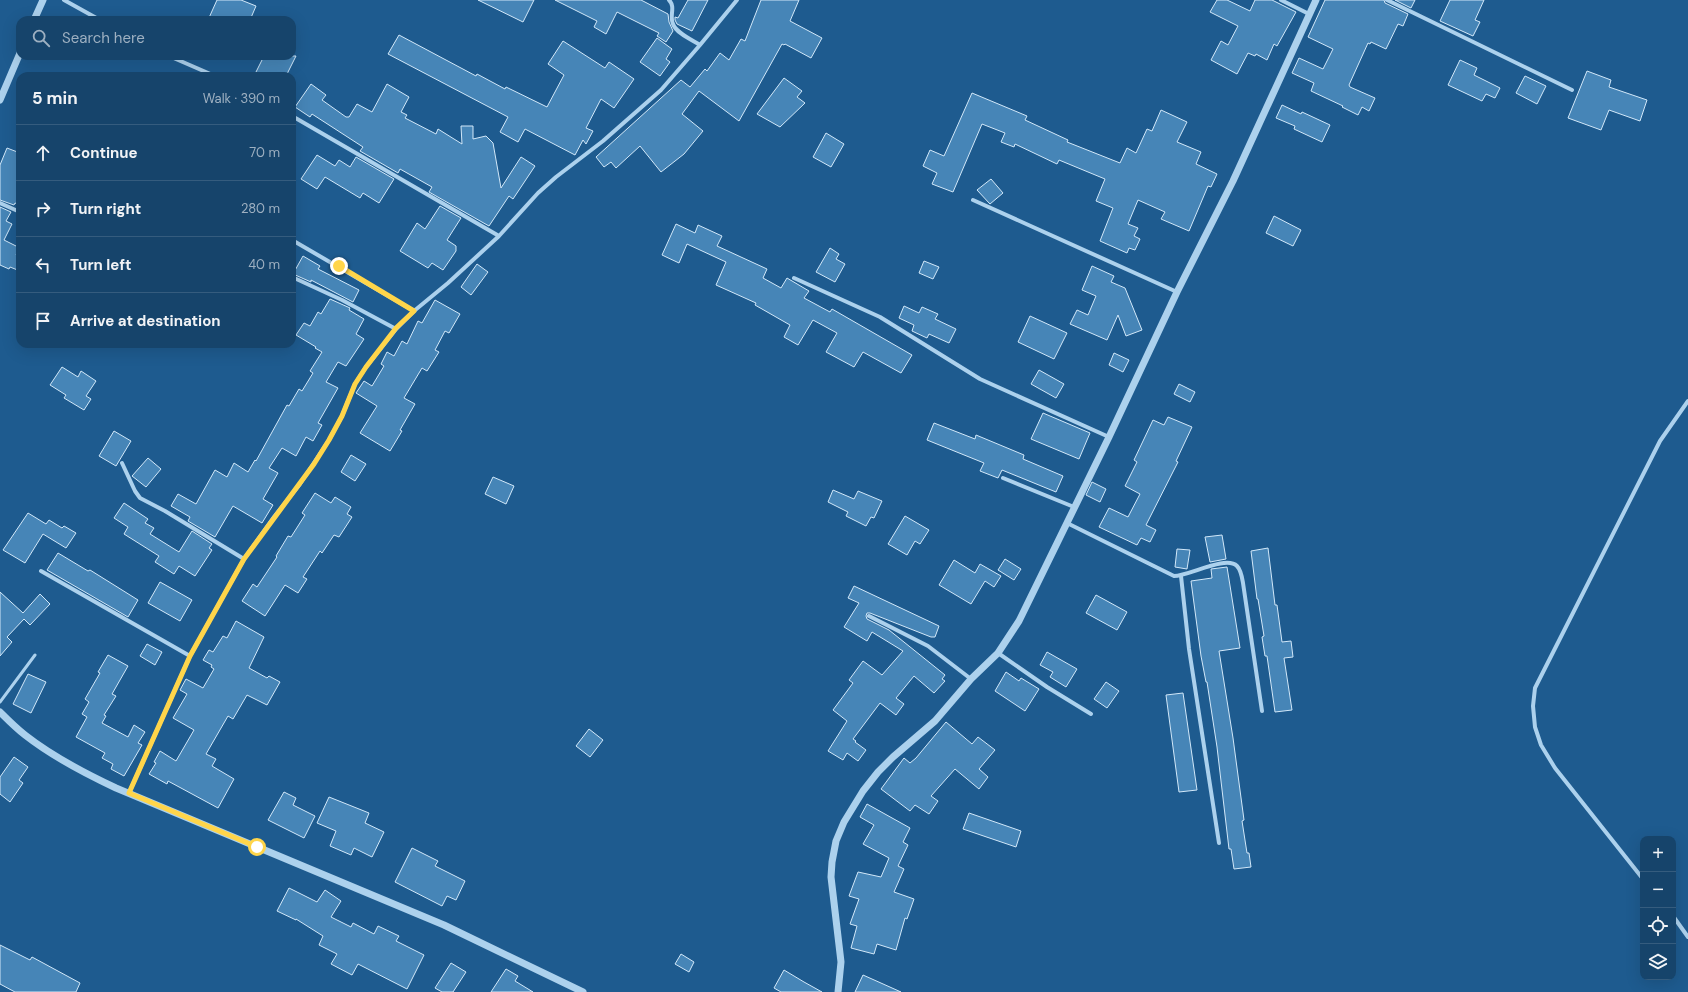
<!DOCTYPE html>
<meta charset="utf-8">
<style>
:root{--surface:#16446b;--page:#1f4b71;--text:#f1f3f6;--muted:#9eb0c1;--line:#355c7e}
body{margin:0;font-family:"DM Sans",sans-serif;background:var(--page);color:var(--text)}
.controls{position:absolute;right:12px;bottom:12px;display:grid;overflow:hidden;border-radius:8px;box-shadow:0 4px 16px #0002}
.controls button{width:36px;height:36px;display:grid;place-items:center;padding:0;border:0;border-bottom:1px solid var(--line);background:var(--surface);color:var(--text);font:20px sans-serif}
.stop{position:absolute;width:12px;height:12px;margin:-9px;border:3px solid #ffd54a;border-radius:50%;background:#fff}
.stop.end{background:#ffd54a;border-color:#fff;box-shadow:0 1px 4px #0008}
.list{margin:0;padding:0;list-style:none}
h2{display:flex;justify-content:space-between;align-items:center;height:52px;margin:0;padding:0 16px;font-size:17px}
h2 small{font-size:13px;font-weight:400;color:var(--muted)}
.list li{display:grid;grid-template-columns:26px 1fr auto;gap:12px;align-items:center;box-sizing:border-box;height:56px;padding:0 16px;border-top:1px solid var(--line)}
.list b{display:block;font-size:15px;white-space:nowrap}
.list em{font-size:13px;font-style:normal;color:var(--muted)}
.icon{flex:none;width:22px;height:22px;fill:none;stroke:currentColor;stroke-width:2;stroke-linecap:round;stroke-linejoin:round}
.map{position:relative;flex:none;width:1688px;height:992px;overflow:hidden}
.search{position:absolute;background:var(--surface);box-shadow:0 4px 16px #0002;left:16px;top:16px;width:280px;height:44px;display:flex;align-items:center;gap:10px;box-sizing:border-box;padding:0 14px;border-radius:12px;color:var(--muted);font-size:15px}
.panel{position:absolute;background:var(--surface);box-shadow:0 4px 16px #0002;left:16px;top:72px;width:280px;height:276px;border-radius:12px}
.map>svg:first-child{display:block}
</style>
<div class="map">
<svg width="1688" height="992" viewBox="0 0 1688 992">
<rect width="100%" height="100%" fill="#1e5b8f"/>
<!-- building -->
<path fill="#4685b7" stroke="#d2e8f9" d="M217,0H241L256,6L250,20H208Z
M478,0H534L523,22Z
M555,0H641L668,14L669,22L673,31L666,42L657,36L659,33L617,12L606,34L594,27L597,21Z
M688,0H708L692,31L677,24L675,20V17L678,18Z
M761,0H799L790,21L822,38L811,58L785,44L784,45L782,44L739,121L699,91L682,114L703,131L684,154L661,172L640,146L616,168L611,162L604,167L596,157L681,80L690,87L705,69L707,71L720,53L729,60L741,39L745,41Z
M1217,0H1227L1250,11L1255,0H1272L1296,12L1277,46L1274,44L1267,60L1256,54L1255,56L1248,53L1237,74L1211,60L1221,41L1228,45L1238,26L1210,12Z
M1325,0H1384L1385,3L1408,14L1403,26L1398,24L1386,49L1371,42L1370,44L1368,43L1349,85L1350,87L1375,98L1369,111L1362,107L1358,115L1342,107L1343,106L1311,91L1314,83L1292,73L1299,58L1323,69L1333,49L1308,37Z
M1395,0H1415L1411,8Z
M1450,0H1484L1475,20L1480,22L1473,36L1440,21Z
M399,35L476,76L477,74L505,89L506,87L547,107L564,75L548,64L563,41L605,68L609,62L634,79L614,108L601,99L586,128L593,131L586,144L583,140L575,155L525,129L518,142L500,132L508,117L388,54Z
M657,38L672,49L666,59L670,62L660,76L640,62Z
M264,56H296L286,76H254Z
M1460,60L1477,68L1474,75L1500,88L1495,98L1486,94L1482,101L1448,85Z
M1587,71L1611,80L1609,87L1647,100L1640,121L1609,110L1601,130L1568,118Z
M1525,76L1546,86L1537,104L1516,93Z
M784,78L802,91L797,97L805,103L780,127L757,114Z
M311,84L326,95L322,100L346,117H349L357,104L372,112L387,84L409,97L401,112L407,115L405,118L436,134L438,129L462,144L461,126H473V139L486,136L493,143L501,188L521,157L535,166L513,199L509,196L489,226L429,192L432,187L400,169L398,173L360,151L363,147L312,114L310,117L295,107Z
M972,93L1027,116L1025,120L1068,140L1067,142L1120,163L1127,148L1136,153L1147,129L1152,131L1161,110L1187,122L1177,142L1201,152L1196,164L1217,174L1211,187L1208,186L1189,231L1161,219L1165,212L1138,200L1128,224L1138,228L1134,236L1140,239L1135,250L1129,248L1127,253L1100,241L1113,208L1096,201L1105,179L1059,160L1057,164L1015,144L1014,147L1001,142L1005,133L982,124L953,192L932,184L937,173L923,166L930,150L944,156Z
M1282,105L1301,114L1302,112L1330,125L1322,142L1294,129L1295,126L1276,118Z
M826,133L844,144L831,167L813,157Z
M7,148L20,153V205L15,203L14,205L0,200V165Z
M317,155L335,166L339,160L350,167L356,157L394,179L379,203L363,193L360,198L325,177L317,189L301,179Z
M991,179L1003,193L990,204L977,190Z
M440,206L461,218L447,240L456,246V251L443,270L432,263L428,268L400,251L417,223L425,229Z
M0,207L11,212L6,221L12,224L4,240L20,248L16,255L20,256V271L10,267L9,269L0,265Z
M1274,216L1301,230L1293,246L1266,233Z
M676,224L695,233L698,225L722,236L717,246L767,269L763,278L781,288L787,278L809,291L804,298L830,312L832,309L912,355L901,373L863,352L854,367L826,352L837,333L813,320L798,345L784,337L790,325L755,305L756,303L716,285L726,262L687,244L679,263L662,255Z
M830,248L839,254L836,259L845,264L835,282L816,272Z
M303,256L320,266L318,269L359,290L353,302L311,280V282L293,274Z
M924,261L939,267L933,279L919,273Z
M477,264L488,272L471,295L461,287Z
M1092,266L1114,276L1111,282L1125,288L1142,330L1126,336L1118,315L1107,340L1070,324L1077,310L1088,315L1096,296L1082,290Z
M330,299L350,308L349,310L364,319L356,334L364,339L346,366L338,362L326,382L338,388L318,423L322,425L313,441L306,437L296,456L282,448L269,468L278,473L263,499L273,505L262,523L233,506L215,537L188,521L190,517L171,506L178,494L196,504L215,470L227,477L234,463L248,472L255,460L256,461L287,405L289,406L299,389L302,391L313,373L310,371L322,352L315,348L316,347L296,335L304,323L310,326L318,312L321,314Z
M435,300L460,314L449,333L445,331L435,350L439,352L427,371L422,368L404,398L415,404L400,430L402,431L390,451L360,433L377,406L356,393L364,381L372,386L384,366L381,364L387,352L394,356L402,341L407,344L418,321L422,323Z
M904,306L919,313L922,307L938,314L935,319L956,329L949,343L929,334L927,338L912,331L914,325L899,318Z
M1030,316L1067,333L1054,359L1018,342Z
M1114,353L1129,360L1123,372L1109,365Z
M62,367L78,377L81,371L96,381L86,396L91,399L84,410L64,398L66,395L50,385Z
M1039,370L1064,384L1056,398L1031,384Z
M1179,384L1195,392L1190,402L1174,394Z
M1043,413L1090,433L1079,459L1031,439Z
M1168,417L1192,427L1176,461L1178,462L1146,525L1156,530L1150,542L1141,538L1137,545L1099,527L1109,508L1128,517L1140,494L1125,486L1137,462L1134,460L1153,420L1164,425Z
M934,423L975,439L976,435L1024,455L1023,459L1063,476L1056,492L1002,470L998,478L980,471L984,463L927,440Z
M114,431L131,441L116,466L99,456Z
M351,455L366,464L355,481L341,472Z
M148,458L161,469L146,487L132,476Z
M493,477L514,486L506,504L485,494Z
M1092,482L1106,489L1100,502L1086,495Z
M833,490L854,499L858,491L882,501L874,518L871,517L866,526L846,516L848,512L828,502Z
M315,493L331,503L335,497L351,507L347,514L352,517L339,537L334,535L322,553L320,551L303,577L307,579L298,593L285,585L265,616L242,601L253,584L257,587L277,557L276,556L288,536L291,537L305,515L302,513Z
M124,503L148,519L145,523L154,528L150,534L179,552L192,531L212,544L209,548L212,550L195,576L179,566L174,574L155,562L159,556L124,534L128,527L114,518Z
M28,513L46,524L49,520L62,528L64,526L76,533L66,548L43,534L25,563L3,550Z
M905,516L929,530L920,544L915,541L907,555L888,544Z
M1222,535L1226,559L1210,562L1205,537Z
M1268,548L1275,605H1277L1282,642L1291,641L1293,657L1284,658L1292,710L1275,712L1267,656H1265L1262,637L1264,636L1258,599H1257L1251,551Z
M1177,549L1190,550L1187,569L1175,567Z
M58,553L88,571L90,570L138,600L128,617L47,570Z
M1005,559L1021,569L1014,580L998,570Z
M954,560L975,573L980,564L1001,576L994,587L985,581L971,604L939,585Z
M1227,567L1240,648L1219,651L1233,738L1244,820L1242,821L1247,853H1249L1251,867L1234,869L1231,849H1229L1217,747L1207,682H1206L1201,656L1191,581L1212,578L1211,569Z
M160,582L192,600L180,621L148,603Z
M854,586L939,626L935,637H931L870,613H867L866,616L867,619L889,630L945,675L942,679L945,681L934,693L914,676L896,698L904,704L896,715L880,703L853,739L856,741L855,742L866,750L858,761L847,753L843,760L828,751L847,721L833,710L853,683L849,680L863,661L882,675L903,651L872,632L867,641L844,627L859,603L848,598Z
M0,592L23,613L40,594L50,604L30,625L24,619L7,637L12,642L0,656Z
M1096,595L1127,612L1117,630L1086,613Z
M236,621L264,637L249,668L267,678L269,676L280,682L267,705L247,695L233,719L228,716L206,754L216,759L212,766L234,779L218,808L168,781L167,784L149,774L156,763L154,762L160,751L176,761L194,730L173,718L187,694L180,690L186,679L203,688L214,669L211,667L212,665L203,660L209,650L213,652L223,636L227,638Z
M147,644L162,652L155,665L140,656Z
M1047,652L1077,669L1066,687L1050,677L1053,672L1040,665Z
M108,655L128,666L112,694L116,696L104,715L106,716L102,723L128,737L134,725L145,732L138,743L142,745L124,776L111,769L113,764L102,758L105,753L76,737L87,717L82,714L89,702L85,699L100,673L98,672Z
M1006,672L1019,681L1021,678L1039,689L1025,711L995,691Z
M28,674L46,682L31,713L13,704Z
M1106,682L1119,691L1107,708L1094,699Z
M1183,693L1197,790L1179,792L1166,695Z
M946,722L972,744L978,737L995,750L979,769L988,777L979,789L955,769L931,796L938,801L929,814L915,805L910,811L881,789L904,758L910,763L916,758Z
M589,729L603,740L590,757L576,746Z
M14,757L28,767L19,780L23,783L10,802L0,794V777Z
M284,792L296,798L293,805L315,816L304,838L268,820Z
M329,797L369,813L365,823L384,832L372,857L354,848L351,855L330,846L336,831L317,823Z
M867,804L910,828L903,842L908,845L898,866L904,869L894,892L914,899L907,919L905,918L896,950L877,944L874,954L851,948L857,926L850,924L859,899L849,896L858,872L881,877L889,858L863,844L874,825L860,817Z
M969,813L1021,831L1016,847L963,829Z
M412,848L438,861L435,866L465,881L456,900L447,896L442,906L395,882Z
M289,888L317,902L325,890L341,901L331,917L351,927L353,923L374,934L378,926L399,936L396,941L424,955L407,989L358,964L352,975L331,964L337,954L319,945L323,936L296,919V920L277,911Z
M0,945L30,960L32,957L80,983L76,992H15L0,984Z
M681,954L694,962L689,972L675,964Z
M451,963L466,972L453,992H442L435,988Z
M506,969L518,976L515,981L533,992H491Z
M784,970L804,982L822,992H781L774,988Z
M863,975L901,992H855Z"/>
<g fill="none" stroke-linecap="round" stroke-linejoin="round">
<!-- service -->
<path stroke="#acd1ed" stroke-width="3" d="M0,702L35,655"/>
<!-- minor -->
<path stroke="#acd1ed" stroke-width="4" d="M64,0L100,20
M669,0C676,7 669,16 673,24C676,33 692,40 700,45
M1281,0L1309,14
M1387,0L1572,90
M169,56L215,76
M292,116L499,236
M973,200L1177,292
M0,203L20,212
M292,240L414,311
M292,277L342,300L396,329
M794,278L880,317L980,379L1109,437
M122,463L135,491L140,498L165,511L244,559
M1003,478L1074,507
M1067,523L1174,576C1189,576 1226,555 1237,566C1241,570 1242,577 1243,583L1262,711
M41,571L190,656
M1181,576L1189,649L1219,843
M869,616L928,646L971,679
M998,653L1047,687L1091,714
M129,793L190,656L215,611L244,559L274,517L300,484L329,440L342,416L355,384L366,367L396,329L414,311L448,283L499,236L538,193L556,177L603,141L661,90L700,45L737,0
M1643,879L1555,768L1541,745L1535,727L1533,706L1535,688L1660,441L1688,401
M1673,916L1688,937"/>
<!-- tertiary -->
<path stroke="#acd1ed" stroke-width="7" d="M34,20L43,0
M0,100L20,53
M0,712C8,720 16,728 25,735C53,757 84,773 116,788L444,925L583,992
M838,992L841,962L831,877L832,862L836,841L844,822L863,791L878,772L893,757L935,721L971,679L998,653L1019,621L1109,437L1177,292L1233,181L1316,0"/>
</g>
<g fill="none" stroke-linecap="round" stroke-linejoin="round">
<!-- route -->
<path stroke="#ffd54a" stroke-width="5" d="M257,847L129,793L190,656L244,559L314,464L329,440L342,416L355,384L366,367L396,328L414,311L339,266"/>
</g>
</svg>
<div class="controls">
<button>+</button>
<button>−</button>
<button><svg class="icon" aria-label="locate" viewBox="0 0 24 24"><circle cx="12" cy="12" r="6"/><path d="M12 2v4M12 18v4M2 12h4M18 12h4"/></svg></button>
<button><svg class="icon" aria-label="layers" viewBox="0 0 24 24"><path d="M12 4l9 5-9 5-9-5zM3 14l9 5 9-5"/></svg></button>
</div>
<div class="stop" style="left:257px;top:847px"></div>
<div class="stop end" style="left:339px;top:266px"></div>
<div class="search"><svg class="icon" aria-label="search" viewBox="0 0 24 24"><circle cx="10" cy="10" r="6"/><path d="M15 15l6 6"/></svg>Search here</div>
<section class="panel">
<h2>5 min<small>Walk · 390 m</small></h2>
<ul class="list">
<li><svg class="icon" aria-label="ahead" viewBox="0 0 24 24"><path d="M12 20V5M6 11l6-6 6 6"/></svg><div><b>Continue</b></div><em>70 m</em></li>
<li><svg class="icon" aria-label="right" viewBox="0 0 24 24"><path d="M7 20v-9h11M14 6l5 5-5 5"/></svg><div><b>Turn right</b></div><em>280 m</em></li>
<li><svg class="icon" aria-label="left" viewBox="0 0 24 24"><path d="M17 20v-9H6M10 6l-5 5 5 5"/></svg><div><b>Turn left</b></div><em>40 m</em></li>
<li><svg class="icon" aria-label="arrive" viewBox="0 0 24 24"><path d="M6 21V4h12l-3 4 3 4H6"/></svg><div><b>Arrive at destination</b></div></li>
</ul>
</section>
</div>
